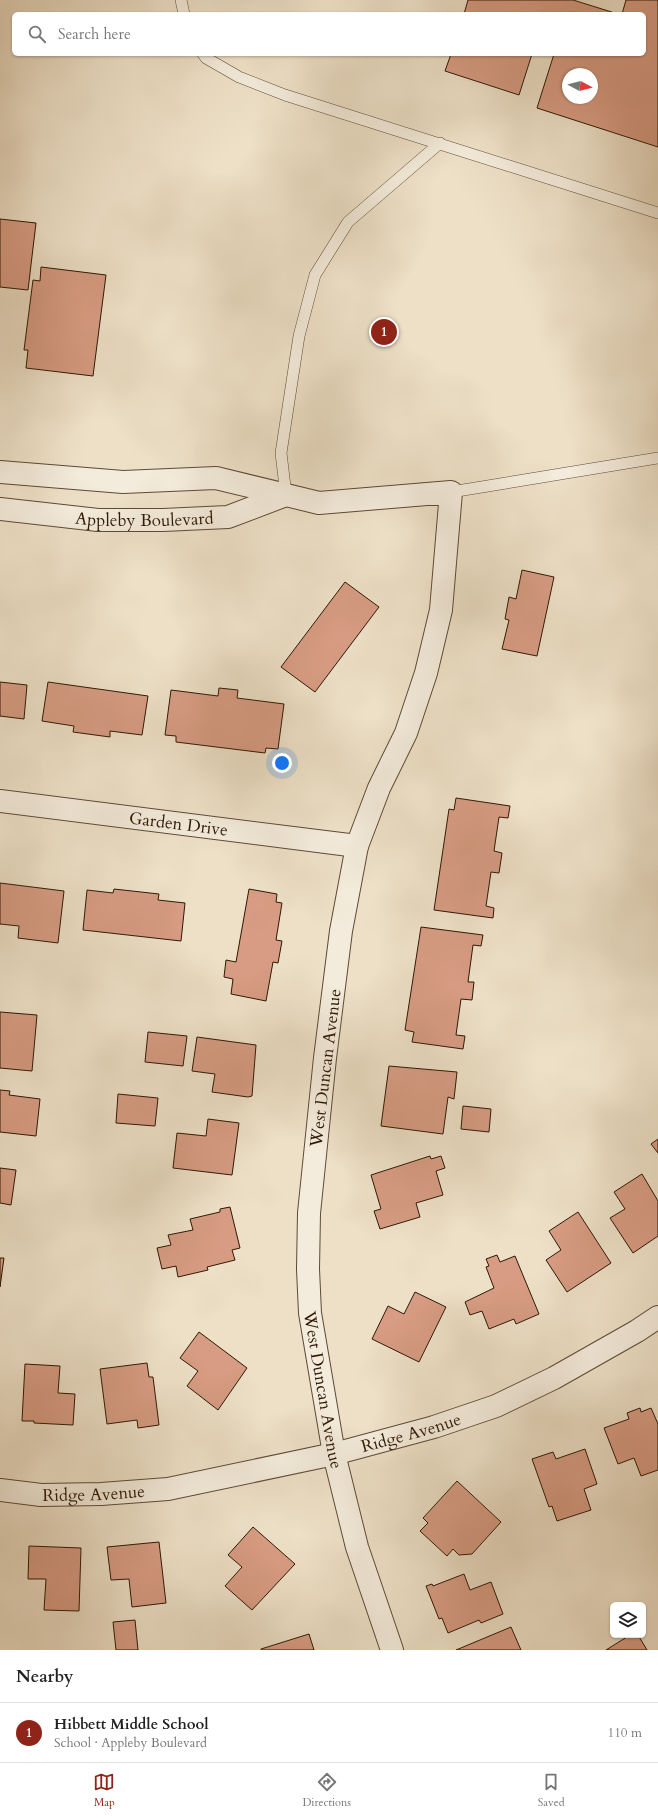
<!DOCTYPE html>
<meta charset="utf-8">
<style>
:root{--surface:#fff;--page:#f6f6f6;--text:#222;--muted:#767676;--line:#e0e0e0;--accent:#8f2418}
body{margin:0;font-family:Cardo,serif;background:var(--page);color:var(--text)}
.controls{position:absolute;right:12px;bottom:12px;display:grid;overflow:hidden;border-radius:6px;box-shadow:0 1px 3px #0004}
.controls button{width:36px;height:36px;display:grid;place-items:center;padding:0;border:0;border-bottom:1px solid var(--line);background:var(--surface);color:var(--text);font:20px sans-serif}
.compass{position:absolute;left:562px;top:68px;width:36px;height:36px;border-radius:50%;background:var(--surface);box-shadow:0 1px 3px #0004;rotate:97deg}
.you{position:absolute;left:282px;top:763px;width:14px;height:14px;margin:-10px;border:3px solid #fff;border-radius:50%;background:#1a73e8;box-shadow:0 0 0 6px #1a73e833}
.badge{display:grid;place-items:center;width:26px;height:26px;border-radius:50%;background:var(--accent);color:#fff;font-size:13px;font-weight:700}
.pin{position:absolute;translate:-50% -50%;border:2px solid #fff;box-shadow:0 1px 4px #0006}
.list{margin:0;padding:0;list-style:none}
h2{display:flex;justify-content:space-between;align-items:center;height:52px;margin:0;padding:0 16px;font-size:17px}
h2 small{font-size:13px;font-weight:400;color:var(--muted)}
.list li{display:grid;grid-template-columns:26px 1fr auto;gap:12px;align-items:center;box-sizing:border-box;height:60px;padding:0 16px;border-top:1px solid var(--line)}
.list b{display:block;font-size:15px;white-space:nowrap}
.list p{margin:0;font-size:13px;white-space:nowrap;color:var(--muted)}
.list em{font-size:13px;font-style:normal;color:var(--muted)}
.icon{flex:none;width:22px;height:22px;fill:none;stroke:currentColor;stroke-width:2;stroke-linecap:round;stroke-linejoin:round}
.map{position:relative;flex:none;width:658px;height:1650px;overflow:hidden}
.search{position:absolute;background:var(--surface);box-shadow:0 1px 3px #0004;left:12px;right:12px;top:12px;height:44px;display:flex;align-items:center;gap:10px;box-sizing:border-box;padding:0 14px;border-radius:6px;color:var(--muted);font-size:15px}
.sheet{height:112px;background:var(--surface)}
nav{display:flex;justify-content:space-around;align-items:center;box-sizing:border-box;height:56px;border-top:1px solid var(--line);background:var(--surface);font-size:11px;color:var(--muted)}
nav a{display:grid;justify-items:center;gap:2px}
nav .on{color:var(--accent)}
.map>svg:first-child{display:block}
</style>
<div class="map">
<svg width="658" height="1650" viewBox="0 0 658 1650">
<rect width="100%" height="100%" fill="#ede0c7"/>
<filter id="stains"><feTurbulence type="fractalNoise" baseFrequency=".005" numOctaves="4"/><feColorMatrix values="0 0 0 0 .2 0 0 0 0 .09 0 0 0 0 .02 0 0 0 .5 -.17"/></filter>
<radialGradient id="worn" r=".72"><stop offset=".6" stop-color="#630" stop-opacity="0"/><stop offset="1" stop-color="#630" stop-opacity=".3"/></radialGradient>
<!-- building -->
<path fill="#d79c83" stroke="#2e1804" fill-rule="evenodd" d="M468,0H573L618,14H464Z
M626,0H658V147L537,108L554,54H644V14H622ZM568,74H592V98H568Z
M451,54H532L519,95L445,71Z
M0,219L36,223L28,290L0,287Z
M41,267L106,275L93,376L26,368L28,350H24L33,280L40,281Z
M522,570L554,577L537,656L502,649L509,620L505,619L509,597L516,599Z
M345,582L379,607L315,692L281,667Z
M0,682L27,685L24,719L0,716Z
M48,682L148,696L142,735L110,731V737L73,732L74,726L42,721Z
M219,688L238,690L237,698L284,704L278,749L266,748L265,753L176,742V736L165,735L171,690L218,696Z
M456,798L510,806L508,818L499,817L494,851L502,853L499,873L491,872L486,906L494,908L493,918L434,910L449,809L454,810Z
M0,883L64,891L58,943L18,938L19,926L0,924Z
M114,889L159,894L158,900L185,903L181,941L83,930L87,890L113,893Z
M249,889L277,894L276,902L282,903L276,940L282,941L278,963L273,962L266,1001L231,994L233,979L224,977L226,960L236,962Z
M421,927L483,935L481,946L473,945L468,982H474L472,1000L461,999L456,1035L465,1036L463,1049L412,1042L414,1032L405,1030Z
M0,1012L37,1015L32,1071L0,1068Z
M148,1032L187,1036L183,1066L145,1062Z
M197,1037L256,1045L252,1096L248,1097L212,1092L215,1074L192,1071Z
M389,1066L457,1072L454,1099L448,1097L443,1134L381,1126Z
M0,1090L10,1091L9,1095L40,1099L36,1136L0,1132Z
M118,1094L158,1098L155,1126L116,1123Z
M463,1106L491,1109L489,1132L461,1129Z
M208,1119L239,1123L232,1175L173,1168L177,1133L206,1136Z
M658,1139V1153L651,1144Z
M430,1156L431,1159L441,1156L445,1168L436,1171L443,1195L416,1203L420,1217L380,1229L374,1211L381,1209L371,1175Z
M0,1168L16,1170L11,1205L0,1203Z
M642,1174L658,1201V1236L633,1253L610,1218L625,1209L614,1192Z
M230,1207L240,1248L232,1250L235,1260L207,1267L208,1270L178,1277L176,1266L162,1269L157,1248L171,1245L168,1235L193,1230L190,1219L220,1212V1209Z
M578,1212L611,1263L567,1292L546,1260L561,1250L549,1231Z
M497,1255L500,1262L515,1256L539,1314L516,1324L514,1319L489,1329L482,1311L470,1315L465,1302L494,1288L486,1267L489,1266L486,1259Z
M0,1258H4L0,1287Z
M415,1292L446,1307L419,1362L372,1339L388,1306L404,1314Z
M199,1332L247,1368L218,1410L187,1386L198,1371L180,1358Z
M147,1363L149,1377H153L159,1425L138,1428L137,1420L107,1424L100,1369Z
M25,1364L60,1366L58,1393L75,1394L73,1425L34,1423V1421H22Z
M640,1408L641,1412L651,1408L658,1424V1470L641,1476L634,1458L618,1464L604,1428L629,1419L627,1413Z
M585,1449L597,1484L584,1489L591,1510L557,1521L552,1506L549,1507L532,1459L553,1452L556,1459Z
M457,1481L501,1522L472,1554L459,1555L453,1549L447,1556L420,1531L428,1523L423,1518Z
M253,1527L295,1564L252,1610L225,1586L242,1567L228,1555Z
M159,1542L166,1603L132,1607L129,1579L111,1580L107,1547Z
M29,1546L81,1548L79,1611L44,1610L46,1579H28Z
M464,1574L470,1590L491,1582L503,1614L481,1623L479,1620L448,1633L442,1618L439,1619L426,1586L432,1584L433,1586Z
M135,1620L138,1650H116L113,1622Z
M511,1627L521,1650H456Z
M309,1634L314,1650H261V1649Z
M630,1635H638L647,1650H606Z"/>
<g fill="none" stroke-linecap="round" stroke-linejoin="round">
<defs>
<path id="service" d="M181,0L184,14
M203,54L206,58L239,77L285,95L658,213
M451,492L658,458
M286,495L281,453L299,336L315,275L348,222L440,143"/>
<g id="minor">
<path id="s1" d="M0,472L123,482L216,478L319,503L451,492L441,610L426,673L406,733L379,788L357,846L341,931L325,1058L309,1213L308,1269L310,1313L334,1454L357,1547L392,1650"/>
<path id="s2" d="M0,509L98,520H163L228,517L286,495"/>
<path id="s3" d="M0,801L357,846"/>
<path id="s4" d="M0,1490L41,1495L101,1494L168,1489L334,1454L434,1427L496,1406L554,1378L637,1331L658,1317"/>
</g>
</defs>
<!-- service casing -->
<use href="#service" stroke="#5e4a35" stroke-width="12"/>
<!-- minor casing -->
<use href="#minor" stroke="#5e4a35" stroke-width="24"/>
<!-- service -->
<use href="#service" stroke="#f3ebdb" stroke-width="11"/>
<!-- minor -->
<use href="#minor" stroke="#f3ebdb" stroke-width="22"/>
</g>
<g text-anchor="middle" stroke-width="3.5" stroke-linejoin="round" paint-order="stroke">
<!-- street labels -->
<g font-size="17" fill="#2e1804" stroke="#f3ebdb">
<text dy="6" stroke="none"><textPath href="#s2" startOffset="145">Appleby Boulevard</textPath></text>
<text dy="6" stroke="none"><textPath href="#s3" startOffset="180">Garden Drive</textPath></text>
<text transform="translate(325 1068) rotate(-83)" y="6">West Duncan Avenue</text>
<text dy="6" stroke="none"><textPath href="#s1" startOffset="1373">West Duncan Avenue</textPath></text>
<text dy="6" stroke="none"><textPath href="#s4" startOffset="418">Ridge Avenue</textPath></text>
<text dy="6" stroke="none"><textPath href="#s4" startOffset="94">Ridge Avenue</textPath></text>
</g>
</g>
<rect width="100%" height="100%" filter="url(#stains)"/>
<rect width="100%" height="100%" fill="url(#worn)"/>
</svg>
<div class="controls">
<button><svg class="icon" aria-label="layers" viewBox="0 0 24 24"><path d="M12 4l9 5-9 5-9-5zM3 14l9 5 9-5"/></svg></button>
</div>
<svg class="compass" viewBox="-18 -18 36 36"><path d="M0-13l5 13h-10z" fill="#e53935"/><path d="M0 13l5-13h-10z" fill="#767676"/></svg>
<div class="you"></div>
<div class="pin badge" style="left:384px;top:332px">1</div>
<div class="search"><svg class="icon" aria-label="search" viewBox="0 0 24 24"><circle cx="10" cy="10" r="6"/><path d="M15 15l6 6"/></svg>Search here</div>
</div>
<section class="sheet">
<h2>Nearby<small></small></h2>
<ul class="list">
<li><span class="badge">1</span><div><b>Hibbett Middle School</b><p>School · Appleby Boulevard</p></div><em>110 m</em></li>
</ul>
</section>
<nav>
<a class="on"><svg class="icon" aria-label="map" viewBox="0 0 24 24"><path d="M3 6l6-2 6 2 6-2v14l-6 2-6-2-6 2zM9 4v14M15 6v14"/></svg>Map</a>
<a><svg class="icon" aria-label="directions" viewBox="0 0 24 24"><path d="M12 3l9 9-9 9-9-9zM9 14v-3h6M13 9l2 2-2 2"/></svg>Directions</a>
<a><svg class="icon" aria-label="saved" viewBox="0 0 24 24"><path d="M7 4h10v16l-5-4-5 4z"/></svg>Saved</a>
</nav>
